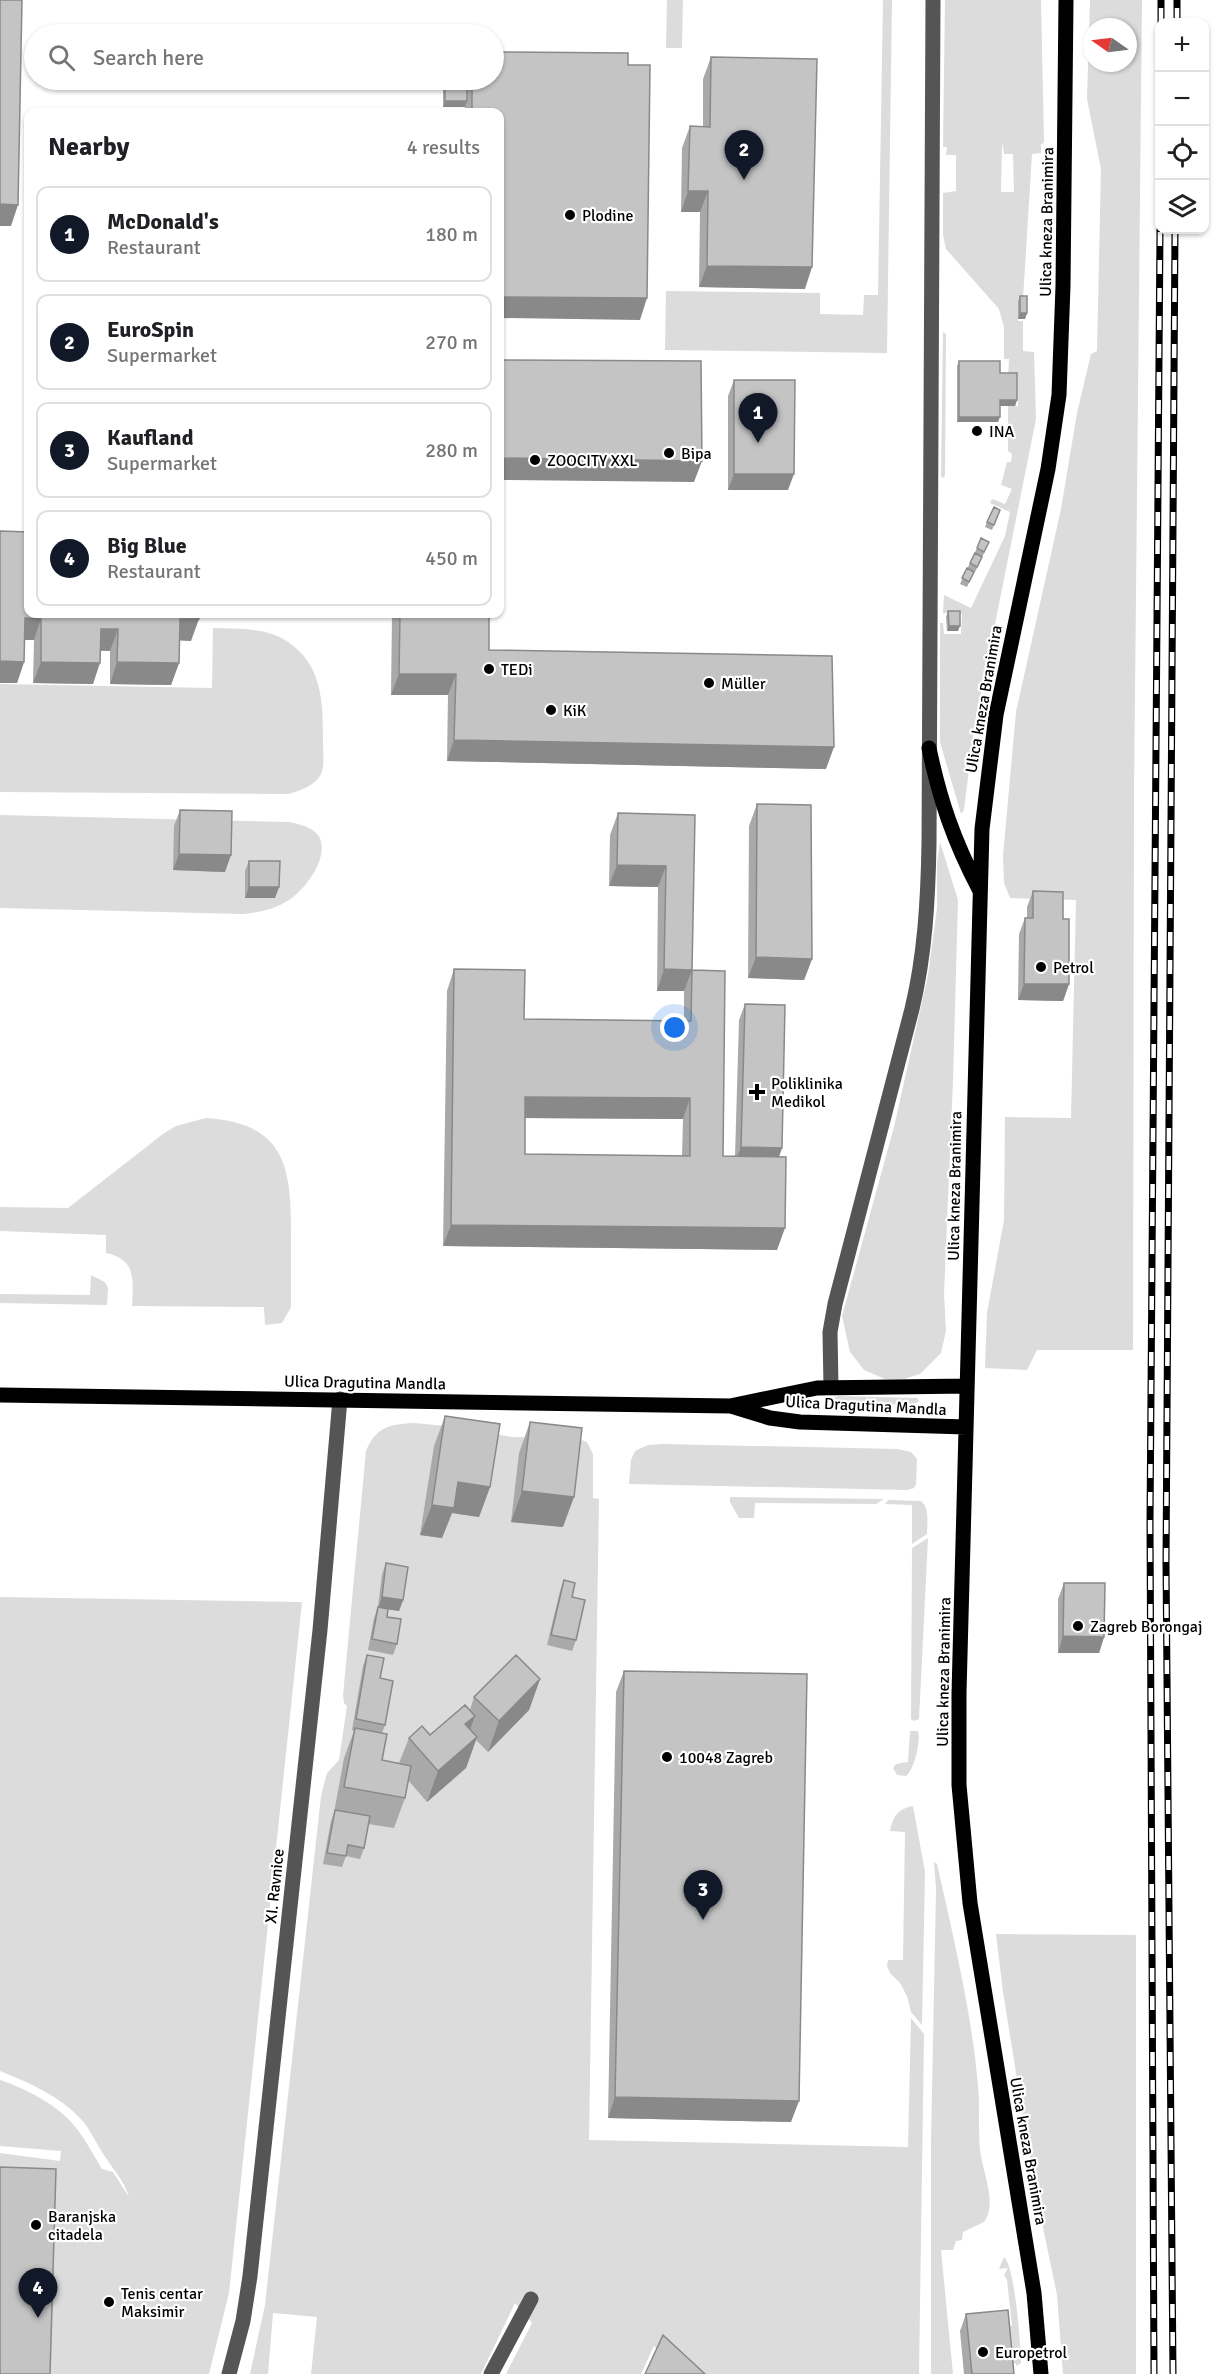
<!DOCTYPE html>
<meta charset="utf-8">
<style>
:root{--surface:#fff;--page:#f2f2f2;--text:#202124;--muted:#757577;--line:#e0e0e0;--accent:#111827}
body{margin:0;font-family:Signika,sans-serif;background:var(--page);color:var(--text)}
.controls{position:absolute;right:18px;top:18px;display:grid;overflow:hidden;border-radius:12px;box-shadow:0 2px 4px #0004}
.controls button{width:54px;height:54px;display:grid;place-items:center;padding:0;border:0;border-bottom:2px solid var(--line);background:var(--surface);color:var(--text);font:30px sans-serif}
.compass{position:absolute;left:1083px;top:18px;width:54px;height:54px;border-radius:50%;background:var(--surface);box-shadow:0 2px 4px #0004;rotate:284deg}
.you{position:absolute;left:675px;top:1028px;width:21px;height:21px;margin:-15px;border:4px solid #fff;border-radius:50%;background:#1a73e8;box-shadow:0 0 0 9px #1a73e833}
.badge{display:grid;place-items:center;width:39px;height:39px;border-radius:50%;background:var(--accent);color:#fff;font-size:20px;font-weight:700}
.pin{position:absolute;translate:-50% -50px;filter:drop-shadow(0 2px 3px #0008)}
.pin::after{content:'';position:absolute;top:32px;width:21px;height:18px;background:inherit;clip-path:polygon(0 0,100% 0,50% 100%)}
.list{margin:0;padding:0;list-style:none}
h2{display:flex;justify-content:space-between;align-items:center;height:78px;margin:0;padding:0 24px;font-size:26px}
h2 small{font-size:20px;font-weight:400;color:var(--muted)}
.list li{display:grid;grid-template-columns:39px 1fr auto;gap:18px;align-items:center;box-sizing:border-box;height:96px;margin:0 12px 12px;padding:0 12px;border:2px solid var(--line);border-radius:12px}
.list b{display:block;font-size:22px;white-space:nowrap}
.list p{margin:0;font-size:20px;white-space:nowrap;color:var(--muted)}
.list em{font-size:20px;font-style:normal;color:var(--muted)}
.icon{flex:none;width:33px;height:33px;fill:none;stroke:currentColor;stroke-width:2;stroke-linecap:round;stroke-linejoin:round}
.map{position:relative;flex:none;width:1227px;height:2374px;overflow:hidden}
.search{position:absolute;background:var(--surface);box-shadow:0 2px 4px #0004;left:24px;top:24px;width:480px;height:66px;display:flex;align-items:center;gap:15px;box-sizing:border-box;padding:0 21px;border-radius:33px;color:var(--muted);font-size:22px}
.panel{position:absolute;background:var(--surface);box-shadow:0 2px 4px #0004;left:24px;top:108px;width:480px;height:510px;border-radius:12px}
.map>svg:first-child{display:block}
</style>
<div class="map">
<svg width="1227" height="2374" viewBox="0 0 1227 2374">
<rect width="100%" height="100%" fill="#fff"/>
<!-- green -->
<path fill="#dcdcdc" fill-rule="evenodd" d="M667,0H683L682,48H666Z
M883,0H892L887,353L665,350L666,291L820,293V314L863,315L864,295H878Z
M945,0H1041L1044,143L1041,144V153L1032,154L1023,299L1018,300V321H1023V351L1034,352L1036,419L974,729L964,810L961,814L940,742V623H943L944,634H961L962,614L943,613L944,595L971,608L1005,536L1010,512L990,503L992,499L1005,504L1012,489L1001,485L1007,462H1011L1012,454L1008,451V405L1018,406V379H1008L1009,359H1004V327L999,309L946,249L943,235V193L956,191V155H946L947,147H943ZM1002,145L1003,146L1004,154H1013L1014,192H1001Z
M1090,0H1142L1134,793L1133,1350H1037L1027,1370L985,1368L987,1313L1004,1220L1005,1117L1071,1118L1076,900L1010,898L1004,883L1003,856L1016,712L1061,509L1077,413L1091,354L1097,351L1101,169L1087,99ZM1092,27H1128V63H1092Z
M943,332L946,334L945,476L943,478L941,476Z
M213,628C238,629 267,627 288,642C324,666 323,706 323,745C323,754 325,768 320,776C314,786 299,791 289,794L0,792V684L212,688Z
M0,815L289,822C299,824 312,827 318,835C332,855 304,892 287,901C273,910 259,912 243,914L0,908Z
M940,842L958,900L953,1081L944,1294L946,1331L941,1353L920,1374L904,1379H885L864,1370L850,1352L842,1316L894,1127L928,975L937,908V863Z
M206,1118C281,1123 291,1161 291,1228C291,1255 291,1281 291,1307L282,1323L265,1325L264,1307L132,1306C133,1281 137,1259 106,1253V1235L0,1231V1207L68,1208L163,1134L176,1126Z
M91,1275L105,1282L108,1288L107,1305L0,1303V1294L90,1295Z
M839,1396L917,1398L919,1401L913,1405L837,1403L834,1400L835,1397Z
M414,1423L456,1427L512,1437L576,1438L587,1442L593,1454V1498L599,1499L589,2140L908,2147L911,2018L924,2034L919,2374H684L654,2346L641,2374H506L532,2323L515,2303L481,2374H311L317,2317L273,2313L268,2374H250L265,2305L321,1796L327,1773L339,1760L347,1706L344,1703L343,1695L366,1451C376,1427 390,1424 414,1423Z
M662,1444L898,1449L911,1452L917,1459L916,1484L914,1488L908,1490L629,1484L631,1460L635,1451L648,1445Z
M730,1497L884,1499L876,1504L755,1503L754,1518H739L730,1502Z
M888,1500L921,1501C930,1509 927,1523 927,1534L912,1544V1505L885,1504Z
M928,1538L919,1719L914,1721L911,1719L912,1548Z
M0,1597L302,1602L229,2293L209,2374H0V2153L60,2161L61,2151L0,2146V2080C27,2089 60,2106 77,2129C87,2142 94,2156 102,2169L113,2172L129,2197C125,2183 116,2173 108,2161C100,2150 94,2137 86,2125C66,2099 30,2083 0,2071Z
M910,1731H918C921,1741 914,1770 906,1776L897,1775L893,1768L896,1764L908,1762Z
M913,1806L925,1872L922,2025L911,2012L907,1996L900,1983L890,1973L887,1966L888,1960H903L905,1832L890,1831C893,1816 898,1809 913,1806Z
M934,1862L937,1864C953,1935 972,2014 978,2086C980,2107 978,2129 980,2150C982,2171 998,2203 984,2222L963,2232L962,2240L956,2241L953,2250H941L953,2374H931V2143L936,1888Z
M996,1934L1136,1935V2374H1063L1057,2295L1034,2184L1003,1992Z
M1004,2257C1015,2267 1020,2340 1021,2359V2363L1017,2366L1015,2363H1012L1007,2326H1012L1007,2280L1004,2275L1008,2268L999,2269Z"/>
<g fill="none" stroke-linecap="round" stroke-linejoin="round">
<!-- minor -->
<path stroke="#555" stroke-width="15" d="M831,1387L830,1332L835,1304L912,1009C925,955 928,900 929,844L933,0
M229,2374L243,2321L250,2276L320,1630L340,1399
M491,2374L531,2299"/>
<!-- major -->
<path stroke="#000" stroke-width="15" d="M929,748C940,801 954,841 979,889
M0,1395L730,1406L817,1388L967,1386
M731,1406L770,1418L800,1422L966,1427
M1041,2374L1034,2293L970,1903L959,1785V1693L982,829L996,715L1048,469L1059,395L1063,286L1066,0"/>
<defs>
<path id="rail" d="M1161,22V0
M1177,22V0
M1154,2374L1150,1522L1160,230
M1173,2374L1166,1563L1175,230"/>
</defs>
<!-- rail casing -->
<use href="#rail" stroke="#000" stroke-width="7"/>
<!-- rail -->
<use href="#rail" stroke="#fff" stroke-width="4.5" stroke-dasharray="14" stroke-linecap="butt"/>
</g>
<!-- wall -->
<path fill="#a9a9a9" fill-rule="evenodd" d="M500,52L628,65L640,320L500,112H465V107H443V80H494Z
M711,57L805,289L699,287L700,212H681L682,148L690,126L703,127V79Z
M1020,296L1027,313L1025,319H1018V301Z
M959,361L1000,373L1017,400L1015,406H1000L998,422H957V366Z
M734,380L788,490H728V396Z
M1000,510L992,530L985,527L987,522Z
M0,531L191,641L179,640V663L171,685L110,684V651H101L93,684L33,683L34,640H25L24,662L17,683Z
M989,542L980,562L975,572H974L967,587L960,584L977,548Z
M948,611L958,631H947L946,617Z
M392,614H489V650L826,769L447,761L448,695H391Z
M757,804L812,959L804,980L748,978L749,826Z
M180,810L225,872L173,870L174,826Z
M618,813L695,815L692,970L723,1156H735L739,1020L745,1004L782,1148L779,1157L777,1250L443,1246L447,991L454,969L524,1019L684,1021V991H657L658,887L609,886L610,835ZM525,1118L683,1119L682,1156L525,1154Z
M249,861L279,887L275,898H245V871Z
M1033,891L1063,919L1069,984L1063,1001L1018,1000L1019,934L1025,918H1027V907Z
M445,1416L490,1487L479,1517L452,1513L442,1538L420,1535L434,1446Z
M530,1422L563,1527L511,1522L519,1453Z
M386,1563L403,1600L399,1611L388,1609L387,1617L397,1644L393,1655L368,1650L374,1618L378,1607L382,1574Z
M564,1580L572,1597L576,1640L572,1651L547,1645L560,1591Z
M1064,1583L1104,1637L1099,1653H1058V1599Z
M367,1655L380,1678L385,1725L382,1733V1760L399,1763L409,1738L430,1735L470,1710L474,1697L540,1679L529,1710L488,1752L476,1740L466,1768L427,1802L408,1780L405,1798L394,1828L368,1824L364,1848L360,1859L346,1856L342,1867L323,1864L331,1821L334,1813L344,1758L354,1731L352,1730L363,1666Z
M624,1671L791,2122L608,2118L616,1692Z
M966,2314L1014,2374H964L960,2331Z"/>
<!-- shaded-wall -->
<path fill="#898989" d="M445,101H467L465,107H443Z
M688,191H708L700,212H681Z
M0,204L18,205L11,226H0Z
M707,266L812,267L805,289L699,287Z
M500,297L647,298L640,320L500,318Z
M1020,313H1027L1025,319H1018Z
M1000,400H1017L1015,406H998Z
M959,417H1000L998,422H957Z
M500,458L702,461L694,482L500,480Z
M734,474H794L788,490H728Z
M25,618L41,619L34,640H17Z
M180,619H199L191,641L172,640Z
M949,626H960L958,631H947Z
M101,629H118L110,651L93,650Z
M0,661L24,662L17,683H0Z
M41,662L100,663L93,684L33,683Z
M117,662L179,663L171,685L110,684Z
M399,674H456L448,695H391Z
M454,740L834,747L826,769L447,761Z
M179,854L231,855L225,872L173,870Z
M617,865L666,866L658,887L609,886Z
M249,887H279L275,898H245Z
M756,957L812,959L804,980L748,978Z
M664,969L692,970L684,991H657Z
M1024,984H1069L1063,1001L1018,1000Z
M525,1097L690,1098L683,1119L518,1118Z
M741,1147L782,1148L776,1164L735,1163Z
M451,1225L785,1228L777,1250L443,1246Z
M458,1482L490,1487L479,1517L452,1513L442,1538L420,1535L432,1505Z
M522,1491L574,1497L563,1527L511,1522Z
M382,1597L403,1600L399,1611L378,1608Z
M1063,1636L1104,1637L1099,1653H1058Z
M540,1679L529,1710L488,1752L499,1721Z
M475,1716L464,1746L465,1724Z
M477,1737L466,1768L427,1802L438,1771Z
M615,2097L799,2101L791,2122L608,2118Z"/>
<!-- building -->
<path fill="#c4c4c4" stroke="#898989" stroke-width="1.5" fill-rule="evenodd" d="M0,0H22L18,205L0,204Z
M494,47L500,48V52H494Z
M494,52L628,53V65H650L647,298L500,297V112H472V80H494Z
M711,57L817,59L812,267L707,266L708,191H688L690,126L710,127Z
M445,80H467V101H445Z
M1020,296H1027V313H1020Z
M500,360L701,361L702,461L500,458Z
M959,361H1000V373H1017V400H1000V417H959Z
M734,380H795L794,474H734Z
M994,507L1000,510L994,525L987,522Z
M0,531L28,532V614H199V619H180L179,663L117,662L118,629H101L100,663L41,662V619L25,618L24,662L0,661Z
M981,538L989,542L984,552L977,548Z
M975,553L982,557L977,567L970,563Z
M967,568L974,572L969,582L962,578Z
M948,611H960V626H949Z
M400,614H489V650L832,656L834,747L454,740L456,674H399Z
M757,804L811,805L812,959L756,957Z
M180,810L232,811L231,855L179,854Z
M618,813L695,815L692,970L664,969L666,866L617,865Z
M249,861H280L279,887H249Z
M1033,891L1063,892V919H1069V984H1024L1025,918H1033Z
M454,969L525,970L524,1019L691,1021L692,970L725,971L723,1156L786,1157L785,1228L451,1225ZM525,1097L690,1098V1156L525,1154Z
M745,1004L785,1005L782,1148L741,1147Z
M445,1416L500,1424L490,1487L458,1482L454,1508L432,1505Z
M530,1422L582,1428L574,1497L522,1491Z
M386,1563L408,1567L403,1600L382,1597Z
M564,1580L575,1583L572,1597L585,1600L576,1640L551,1635Z
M1064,1583H1105L1104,1637L1063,1636Z
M378,1607L388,1609L387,1617L401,1619L397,1644L372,1639Z
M367,1655L384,1658L380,1678L393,1681L385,1725L356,1719Z
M516,1655L540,1679L499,1721L474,1697Z
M624,1671L807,1674L799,2101L615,2097Z
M465,1705L475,1716L465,1724L477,1737L438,1771L409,1738L422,1726L430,1735Z
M355,1728L387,1734L382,1760L411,1766L405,1798L344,1787Z
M335,1810L370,1816L364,1848L348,1845L346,1856L327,1853Z
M0,2167L56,2169L50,2374H0Z
M1008,2310L1014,2374H972L966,2314Z
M663,2335L705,2374H645Z"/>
<!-- markers -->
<g fill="#000" stroke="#fff" stroke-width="2">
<circle cx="570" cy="215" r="6"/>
<circle cx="977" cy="431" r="6"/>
<circle cx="669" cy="453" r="6"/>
<circle cx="535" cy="460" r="6"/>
<circle cx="489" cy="669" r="6"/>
<circle cx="709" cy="683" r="6"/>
<circle cx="551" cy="710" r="6"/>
<circle cx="1041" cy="967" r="6"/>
<path d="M754 1083h6v6h6v6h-6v6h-6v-6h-6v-6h6z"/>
<circle cx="1078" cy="1626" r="6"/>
<circle cx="667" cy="1757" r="6"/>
<circle cx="36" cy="2225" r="6"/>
<circle cx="109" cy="2302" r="6"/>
<circle cx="983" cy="2352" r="6"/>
</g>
<g text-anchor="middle" stroke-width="4.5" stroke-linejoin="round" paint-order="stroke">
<!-- poi labels -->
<g font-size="16" fill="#000" stroke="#fff" text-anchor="start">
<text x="582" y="221">Plodine</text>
<text x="989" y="437">INA</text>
<text x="681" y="459">Bipa</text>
<text x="547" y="466">ZOOCITY XXL</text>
<text x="501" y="675">TEDi</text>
<text x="721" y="689">Müller</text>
<text x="563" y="716">KiK</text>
<text x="1053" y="973">Petrol</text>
<text x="771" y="1089">Poliklinika<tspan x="771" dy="18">Medikol</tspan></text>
<text x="1090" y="1632">Zagreb Borongaj</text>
<text x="679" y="1763">10048 Zagreb</text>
<text x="48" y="2222">Baranjska<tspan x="48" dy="18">citadela</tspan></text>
<text x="121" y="2299">Tenis centar<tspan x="121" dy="18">Maksimir</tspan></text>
<text x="995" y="2358">Europetrol</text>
</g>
<!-- street labels -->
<g font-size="16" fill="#000" stroke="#fff">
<text transform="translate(1046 222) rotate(-89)" y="6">Ulica kneza Branimira</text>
<text transform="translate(983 699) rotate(-80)" y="6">Ulica kneza Branimira</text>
<text transform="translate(954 1186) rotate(-89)" y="6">Ulica kneza Branimira</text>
<text transform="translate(365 1382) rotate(1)" y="6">Ulica Dragutina Mandla</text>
<text transform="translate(866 1405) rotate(3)" y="6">Ulica Dragutina Mandla</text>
<text transform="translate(943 1672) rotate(-89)" y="6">Ulica kneza Branimira</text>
<text transform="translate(274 1886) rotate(-84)" y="6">XI. Ravnice</text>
<text transform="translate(1029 2151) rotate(80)" y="6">Ulica kneza Branimira</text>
</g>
</g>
</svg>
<div class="controls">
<button>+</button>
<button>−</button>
<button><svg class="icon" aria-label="locate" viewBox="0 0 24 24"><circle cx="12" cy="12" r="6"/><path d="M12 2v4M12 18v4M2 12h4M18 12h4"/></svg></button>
<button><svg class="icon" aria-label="layers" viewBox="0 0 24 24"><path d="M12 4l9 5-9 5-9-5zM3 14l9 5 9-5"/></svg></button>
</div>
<svg class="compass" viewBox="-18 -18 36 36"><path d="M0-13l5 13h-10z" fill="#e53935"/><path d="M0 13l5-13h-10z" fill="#757577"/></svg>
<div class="you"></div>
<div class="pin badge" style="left:758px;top:443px">1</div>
<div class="pin badge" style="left:744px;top:180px">2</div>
<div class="pin badge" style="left:703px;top:1920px">3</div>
<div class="pin badge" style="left:38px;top:2318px">4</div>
<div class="search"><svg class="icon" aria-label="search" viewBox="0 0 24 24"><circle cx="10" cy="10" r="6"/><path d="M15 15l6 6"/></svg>Search here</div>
<section class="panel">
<h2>Nearby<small>4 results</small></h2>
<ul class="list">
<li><span class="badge">1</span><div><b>McDonald's</b><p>Restaurant</p></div><em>180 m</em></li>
<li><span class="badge">2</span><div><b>EuroSpin</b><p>Supermarket</p></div><em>270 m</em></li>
<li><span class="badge">3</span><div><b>Kaufland</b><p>Supermarket</p></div><em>280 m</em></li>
<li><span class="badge">4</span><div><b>Big Blue</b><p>Restaurant</p></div><em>450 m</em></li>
</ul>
</section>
</div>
